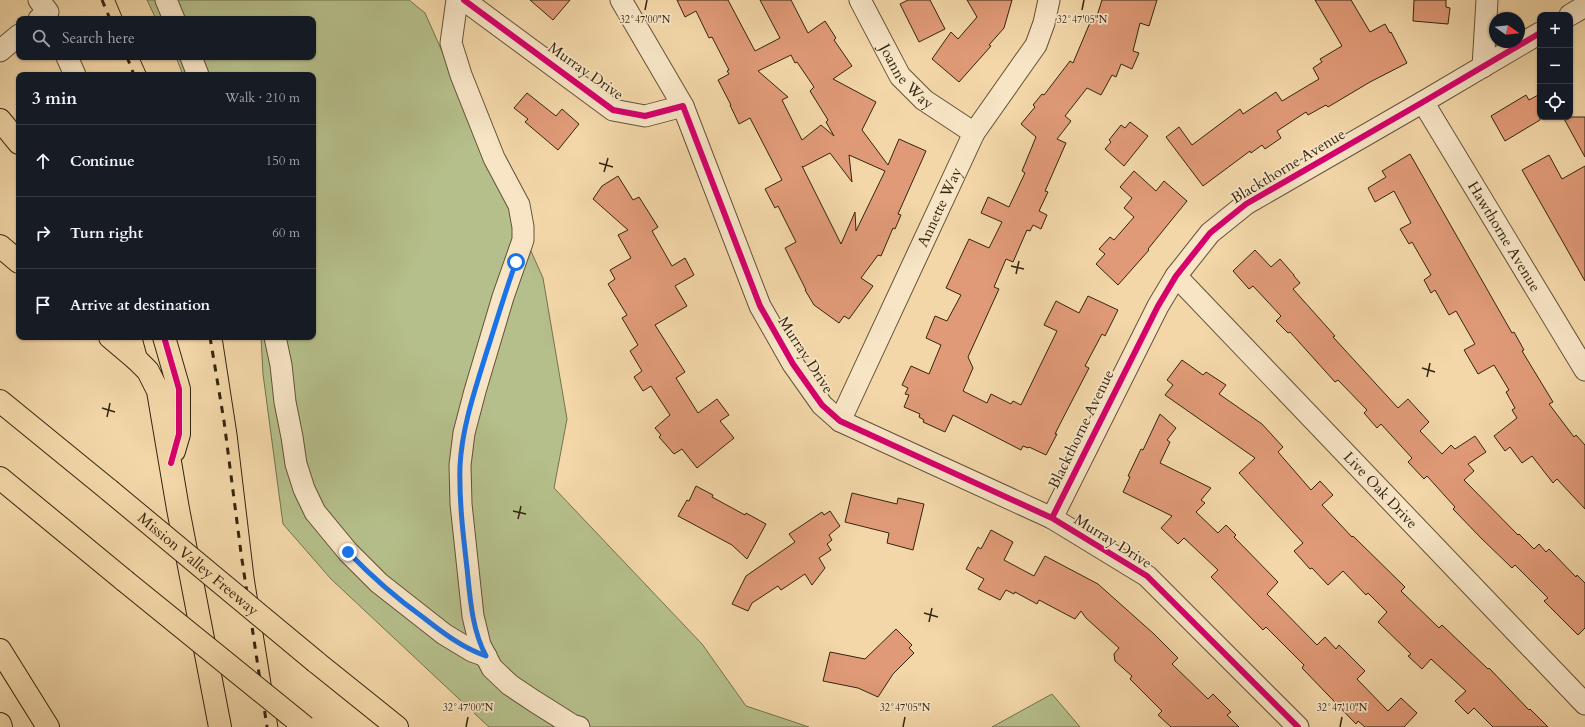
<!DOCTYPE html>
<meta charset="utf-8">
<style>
:root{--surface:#171b24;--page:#20242c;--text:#f1f3f6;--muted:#9ea1a6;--line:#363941}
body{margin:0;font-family:Cardo,serif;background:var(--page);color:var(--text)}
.controls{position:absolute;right:12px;top:12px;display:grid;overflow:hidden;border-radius:8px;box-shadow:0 1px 3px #0004}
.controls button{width:36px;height:36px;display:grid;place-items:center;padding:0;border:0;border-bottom:1px solid var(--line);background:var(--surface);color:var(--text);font:20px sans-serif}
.compass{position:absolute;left:1489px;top:12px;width:36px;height:36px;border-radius:50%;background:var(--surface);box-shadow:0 1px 3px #0004;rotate:104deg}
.stop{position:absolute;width:12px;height:12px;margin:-9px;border:3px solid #1a73e8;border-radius:50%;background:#fff}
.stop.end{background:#1a73e8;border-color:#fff;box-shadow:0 1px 4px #0008}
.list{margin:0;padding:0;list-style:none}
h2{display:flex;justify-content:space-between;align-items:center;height:52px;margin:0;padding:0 16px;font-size:17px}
h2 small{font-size:13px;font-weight:400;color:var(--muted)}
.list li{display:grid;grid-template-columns:26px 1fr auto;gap:12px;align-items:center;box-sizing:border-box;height:72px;padding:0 16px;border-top:1px solid var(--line)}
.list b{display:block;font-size:15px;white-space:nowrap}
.list em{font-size:13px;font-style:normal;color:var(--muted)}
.icon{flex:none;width:22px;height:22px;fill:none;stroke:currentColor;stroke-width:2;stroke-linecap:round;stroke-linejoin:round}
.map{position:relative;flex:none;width:1585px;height:727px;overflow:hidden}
.search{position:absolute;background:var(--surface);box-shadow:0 1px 3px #0004;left:16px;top:16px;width:300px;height:44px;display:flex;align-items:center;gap:10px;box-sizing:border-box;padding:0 14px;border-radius:8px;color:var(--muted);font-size:15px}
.panel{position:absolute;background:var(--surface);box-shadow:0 1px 3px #0004;left:16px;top:72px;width:300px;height:268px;border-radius:8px}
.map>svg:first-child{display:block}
</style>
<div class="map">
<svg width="1585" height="727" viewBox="0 0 1585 727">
<rect width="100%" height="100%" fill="#f3d7a8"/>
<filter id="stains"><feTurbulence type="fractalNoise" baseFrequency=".005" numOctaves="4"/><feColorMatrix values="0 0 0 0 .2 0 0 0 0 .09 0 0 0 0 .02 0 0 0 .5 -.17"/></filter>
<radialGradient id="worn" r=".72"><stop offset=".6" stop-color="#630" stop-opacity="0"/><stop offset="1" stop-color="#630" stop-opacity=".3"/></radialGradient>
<!-- green -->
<path fill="#b5bf8b" stroke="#74724e" d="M147,0H409L425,13L543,278L567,419L554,488L702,644L746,706L809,727H489L331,579L283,524L263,374L261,337H313V75H183L176,57H313V19H156Z
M1052,694L1080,727H992Z"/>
<!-- building -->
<path fill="#e09a77" stroke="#342510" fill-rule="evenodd" d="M530,0H570L553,20Z
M677,0H728L755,51L780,38L760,0H791L808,33L825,21L836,38L834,40L852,66L833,79L876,102L862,130L888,165L899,139L926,151L898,214L901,215L895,229L893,228L881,256L878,255L861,278L873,286L849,319L844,316L839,323L814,305L805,290H806L785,248L796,242L778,206L775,208L765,189L782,180L750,118L739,124L730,105H731L718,80L729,74L727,71L729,70L712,37L709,38L696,11L685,17ZM791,55L795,63L797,62L814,87L810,91L828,120L826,122L834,136L821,125L802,140L782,100L788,97L758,71ZM830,153L852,182L849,155L885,171L856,231L855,212L841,244L802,166L803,167Z
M908,0H930L945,29L919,42L900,4Z
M967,0H1012L1004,28L989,45L991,46L959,82L932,59L951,32L958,39L977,17Z
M1102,0H1157L1149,26L1140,23L1133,51L1139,53L1132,69L1121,64L1116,77L1112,75L1101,95L1087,88L1065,116L1071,121L1057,139L1066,143L1045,191L1048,192L1039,211L1047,215L1041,229L1033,225L1030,231L1027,230L1013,262L1006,259L994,287L999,289L968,357L973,368L963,391L987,403L991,394L1011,404L1013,401L1021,405L1057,331L1044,325L1056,301L1079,313L1088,296L1118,310L1105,336L1102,334L1085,366L1089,368L1061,422L1055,434H1057L1046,455L1029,447L1028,448L1023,446L1021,450L953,415L945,432L923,422L924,420L919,417L920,414L904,407L909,395L905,394L908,388L902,385L911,366L929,374L941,345L926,338L935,316L947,321L961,295L946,288L969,239L989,248L1002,222L981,213L988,197L1009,207L1025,173L1022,171L1036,137L1021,124L1035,107L1033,105L1042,94L1044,95L1070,61L1073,63L1092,18L1096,19Z
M1315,0H1351L1370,32L1385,24L1390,33L1391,32L1407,63L1370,82L1328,107L1326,105L1308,115L1306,112L1277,131L1281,138L1265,149L1262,145L1251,153L1250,151L1203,186L1166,137L1179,127L1192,145L1240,109L1243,114L1276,92L1282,101L1319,79L1313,68L1322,62L1320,59L1342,46Z
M1414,0H1446V7L1450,8L1448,24L1413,21Z
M527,93L556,116L562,109L579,124L558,150L525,122L528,119L514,108Z
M1540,94V120L1505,141L1491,116L1526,95L1529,100Z
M1563,117H1585V157Z
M1130,122L1148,136L1124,166L1105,149L1111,142L1109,140L1121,125L1125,128Z
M1410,154L1512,333L1514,332L1524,350L1522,351L1553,402L1549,404L1574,437L1576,435L1585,445V509L1557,479L1553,483L1532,456L1522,463L1510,447L1505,451L1494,436L1517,418L1512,410L1515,408L1506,392L1509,390L1494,365L1478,374L1464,350L1475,344L1456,311L1449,315L1435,290L1431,293L1424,280L1431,275L1412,242L1409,244L1400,229L1411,223L1394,191L1375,202L1368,188L1386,177L1382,171Z
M1549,155L1562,179L1585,166V281L1522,170Z
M1134,171L1156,191L1164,181L1187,201L1148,249L1149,250L1118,285L1096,264L1105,254L1099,249L1110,237L1114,240L1134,217L1124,208L1132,198L1120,187Z
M618,176L633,200L639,197L658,227L652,231L672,266L685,258L694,275L675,286L687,306L655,325L685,372L676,378L698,413L717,399L729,415L720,421L734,438L697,468L682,449L674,454L659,437L661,435L655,428L670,415L651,386L643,391L634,377L642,371L630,351L638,345L622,318L627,315L608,284L615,279L610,270L631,258L618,235L628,230L593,199L602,186Z
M1255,250L1271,267L1280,259L1294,275V276L1300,283L1293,289L1335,336L1333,337L1398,408L1408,399L1429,422L1420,431L1442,454L1451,445L1455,449L1475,436L1486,452L1468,464L1474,471L1464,480L1518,535L1519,534L1534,549L1539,544L1546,552L1549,549L1576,577L1577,575L1585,583V628L1578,635L1544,601L1548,598L1515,565L1512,568L1481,538L1453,509L1455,507L1427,476L1424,479L1408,462L1412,458L1381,424L1377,428L1364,413L1367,410L1338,380L1335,382L1290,332L1288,333L1276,321L1281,316L1253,286L1249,289L1233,271Z
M1182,360L1203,375L1206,372L1226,385L1219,394L1262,424L1283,447L1278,452L1311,490L1320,481L1333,495L1322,505L1352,537L1353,536L1405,587L1401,591L1439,628L1442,625L1488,669L1489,668L1529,710L1530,709L1548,727H1493L1474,708L1468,714L1455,701L1466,691L1431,659L1422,669L1408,656L1411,654L1378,622L1387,612L1368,593L1366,595L1343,571L1328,585L1312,568L1310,569L1294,551L1303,543L1239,473L1255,458L1165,395L1173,385L1167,380Z
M1160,414L1176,428L1167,440L1170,442L1160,463L1211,488L1201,500L1205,503L1196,512L1218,533L1226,525L1236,535L1234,537L1278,582L1267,594L1317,645L1325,637L1336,649L1339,645L1365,671L1357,679L1388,711L1401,698L1417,713L1404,727H1365L1358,721L1356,724L1302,668L1304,665L1266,627L1263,630L1211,577L1218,570L1184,538L1178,544L1161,528L1172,516L1123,492L1130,477L1128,476L1141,449L1143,450Z
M696,486L713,495L712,497L745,515L746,513L766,524L747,559L732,545L678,516L687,500L689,501Z
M852,493L897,504L898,498L924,504L913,550L887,543L889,533L845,522Z
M830,511L840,526L829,535L832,540L827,544L831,550L819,558L825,568L812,585L805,574L781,590L778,586L752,603L748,611L732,604L746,576L795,542L789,534L822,512L824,515Z
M991,530L1013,542L1004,560L1034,576L1045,556L1098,584L1154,634L1178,658L1172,664L1208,699L1213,694L1231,712L1227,715L1239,727H1171L1158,715L1162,711L1130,679L1132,676L1115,661L1114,654L1119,648L1086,618L1081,611L1075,619L1039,600L1037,604L1015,592L1014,594L1006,590L1000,600L978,589L984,579L966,569L978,547L981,549Z
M896,629L912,645L909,648L914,653L893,674L878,697L858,688L823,681L830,652L865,659Z"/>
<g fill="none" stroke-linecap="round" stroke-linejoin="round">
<defs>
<g id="minor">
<path d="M166,0L174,19"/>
<path d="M457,0L451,43L461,75L494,158L519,205L523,227V240L503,297L475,391L464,433L460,465L461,504L473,616L480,645L492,668L510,685L534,701L572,725L579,727"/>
<path d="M464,0L613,110L645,116L683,106L760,306L793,364L822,405L840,421L1052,518L1147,576L1298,727"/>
<path d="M621,0L683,106"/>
<path id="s1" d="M860,0L900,76L924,100L974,133"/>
<path d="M1570,15L1585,6"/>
<path d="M39,19L48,12L39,0"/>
<path d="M0,51L19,35"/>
<path d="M67,57L75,75"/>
<path d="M191,57L198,75"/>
<path d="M1483,67L1487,0"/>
<path id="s2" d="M1423,102L1585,370"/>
<path id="s3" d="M1176,276L1585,704"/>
<path d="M275,337L281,365L285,402L292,437L296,464L304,489L315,512L348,552L379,583L444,634L472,651L486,656"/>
<path id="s4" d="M840,421L974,133L1036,45L1044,23L1049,0"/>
<path d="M1052,518L1158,306L1176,276L1210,233L1246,204L1423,102L1540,33"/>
</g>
<path id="major" d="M0,120L19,143
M130,337L136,359L148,371L158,391L178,509L220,727
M164,337L179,389V434L174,451"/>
<path id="highway" d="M0,246L19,262
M110,337L136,359
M0,401L109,490
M0,478L125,581
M0,650L48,727
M316,662L397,727
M0,724L1,727"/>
</defs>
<!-- minor casing -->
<use href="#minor" stroke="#645236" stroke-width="23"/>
<!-- major casing -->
<use href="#major" stroke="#342510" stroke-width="24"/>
<!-- highway casing -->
<use href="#highway" stroke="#342510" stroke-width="24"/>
<!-- minor -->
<use href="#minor" stroke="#f7e5c6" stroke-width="21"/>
<!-- major -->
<use href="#major" stroke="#f3d7a8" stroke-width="22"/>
<!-- highway -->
<use href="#highway" stroke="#f3d7a8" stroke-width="22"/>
<!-- tram -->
<path stroke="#342510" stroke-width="1" d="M115,0L123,19
M139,57L147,75
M222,337L237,434L254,577L278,727"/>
<!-- rail -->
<path stroke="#342510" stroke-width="3" stroke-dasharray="7 7" stroke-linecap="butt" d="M102,0L110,19
M127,57L134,75
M210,337L224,421L241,553L267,727"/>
<defs>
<g id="highway-bridge">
<path id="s5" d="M109,490L316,662"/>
<path d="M125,581L305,727"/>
</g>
</defs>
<!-- highway-bridge casing -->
<use href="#highway-bridge" stroke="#342510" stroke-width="24" stroke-linecap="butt"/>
<!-- highway-bridge -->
<use href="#highway-bridge" stroke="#f3d7a8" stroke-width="22"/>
<defs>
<path id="cycleway" d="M464,0L613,110L645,116L683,106L760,306L793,364L822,405L840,421L1052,518L1147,576L1298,727
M164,337L179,389V434L171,463
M1052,518L1158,306L1176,276L1210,233L1246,204L1423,102L1540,33"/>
</defs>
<!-- cycleway casing -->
<use href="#cycleway" stroke="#f7e5c6" stroke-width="8"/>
<!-- cycleway -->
<use href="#cycleway" stroke="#d6006c" stroke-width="6"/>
</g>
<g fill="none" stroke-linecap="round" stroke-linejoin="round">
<!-- route -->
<path stroke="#1a73e8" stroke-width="5" d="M348,552C372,577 396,598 424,618C443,633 463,648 486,656C472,630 470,598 467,568C463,534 459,500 460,466C462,427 475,390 486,354C496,323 505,292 516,262"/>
</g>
<!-- ticks -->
<path fill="none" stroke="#342510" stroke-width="1.5" d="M645,10L647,0M1082,10L1084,0M599,163L613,167M604,172L608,158M1011,266L1024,269M1016,274L1019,261M1422,368L1435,372M1427,377L1430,363M102,408L115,412M107,417L110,403M513,511L526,514M518,519L521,506M924,613L938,617M929,622L932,608M466,727L468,717M903,727L905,717M1340,727L1342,717"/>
<g text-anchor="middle" stroke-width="3.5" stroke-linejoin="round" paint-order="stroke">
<!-- street labels -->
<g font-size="15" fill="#342510" stroke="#f7e5c6">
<text transform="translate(586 71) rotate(35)" y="5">Murray Drive</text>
<text dy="5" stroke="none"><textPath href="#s1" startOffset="90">Joanne Way</textPath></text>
<text transform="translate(1288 166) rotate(-31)" y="5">Blackthorne Avenue</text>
<text dy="5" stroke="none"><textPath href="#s4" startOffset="236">Annette Way</textPath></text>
<text dy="5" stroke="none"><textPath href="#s2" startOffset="157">Hawthorne Avenue</textPath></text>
<text transform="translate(806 355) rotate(57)" y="5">Murray Drive</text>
<text transform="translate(1081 429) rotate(-64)" y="5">Blackthorne Avenue</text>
<text dy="5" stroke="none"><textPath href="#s3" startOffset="296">Live Oak Drive</textPath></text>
<text transform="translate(1113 541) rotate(32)" y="5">Murray Drive</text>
<text dy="5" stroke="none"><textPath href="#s5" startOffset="116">Mission Valley Freeway</textPath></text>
</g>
</g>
<g font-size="10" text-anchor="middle" fill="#342510" stroke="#f7e5c6" stroke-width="3.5" stroke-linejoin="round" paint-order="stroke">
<text x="645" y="23">32°47'00"N</text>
<text x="1082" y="23">32°47'05"N</text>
<text x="468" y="711">32°47'00"N</text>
<text x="905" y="711">32°47'05"N</text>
<text x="1342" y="711">32°47'10"N</text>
</g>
<rect width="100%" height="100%" filter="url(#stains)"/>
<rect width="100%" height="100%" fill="url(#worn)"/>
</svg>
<div class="controls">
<button>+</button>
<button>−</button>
<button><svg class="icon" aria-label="locate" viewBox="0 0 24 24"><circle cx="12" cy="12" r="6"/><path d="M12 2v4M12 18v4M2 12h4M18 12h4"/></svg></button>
</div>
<svg class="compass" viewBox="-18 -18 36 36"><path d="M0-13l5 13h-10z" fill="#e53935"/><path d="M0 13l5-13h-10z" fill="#9ea1a6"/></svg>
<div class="stop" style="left:516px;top:262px"></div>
<div class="stop end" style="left:348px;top:552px"></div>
<div class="search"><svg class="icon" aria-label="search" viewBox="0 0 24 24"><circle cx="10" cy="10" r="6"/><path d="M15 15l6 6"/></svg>Search here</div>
<section class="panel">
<h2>3 min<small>Walk · 210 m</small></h2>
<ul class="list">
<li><svg class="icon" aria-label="ahead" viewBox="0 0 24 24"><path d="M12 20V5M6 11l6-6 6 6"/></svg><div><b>Continue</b></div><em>150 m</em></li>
<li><svg class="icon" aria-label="right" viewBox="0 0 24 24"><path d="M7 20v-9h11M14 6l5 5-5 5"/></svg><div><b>Turn right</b></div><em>60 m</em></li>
<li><svg class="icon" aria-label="arrive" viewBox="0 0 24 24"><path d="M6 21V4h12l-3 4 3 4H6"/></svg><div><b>Arrive at destination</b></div></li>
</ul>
</section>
</div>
